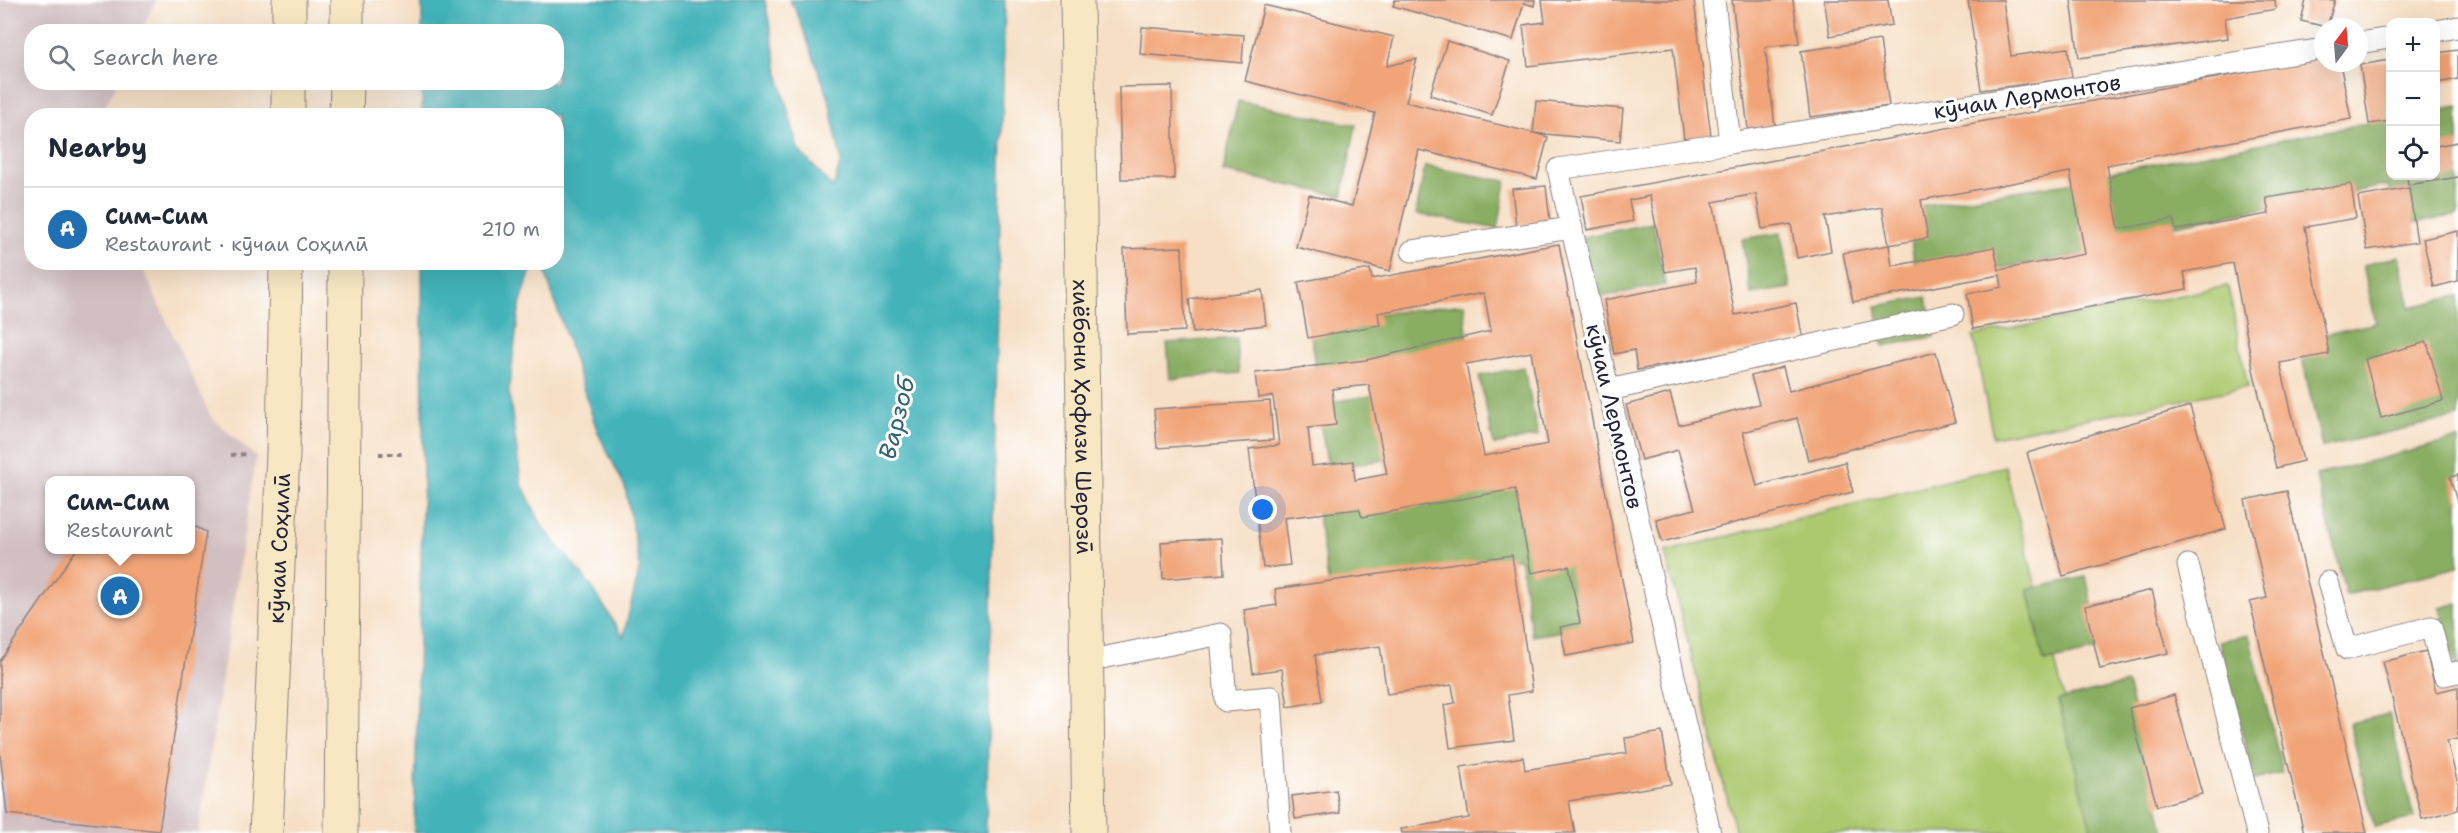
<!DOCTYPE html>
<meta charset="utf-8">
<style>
:root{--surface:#fff;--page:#f6f6f7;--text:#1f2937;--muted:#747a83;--line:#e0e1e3;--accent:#1f6fb2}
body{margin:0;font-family:"Shantell Sans",sans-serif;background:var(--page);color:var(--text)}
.controls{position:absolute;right:18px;top:18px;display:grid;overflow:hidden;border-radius:12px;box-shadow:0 6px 24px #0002}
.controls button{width:54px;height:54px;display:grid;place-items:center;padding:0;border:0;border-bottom:2px solid var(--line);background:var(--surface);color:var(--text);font:30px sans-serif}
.compass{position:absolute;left:2314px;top:18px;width:54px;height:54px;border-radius:50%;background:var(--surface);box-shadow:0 6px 24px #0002;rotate:16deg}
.you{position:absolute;left:1263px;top:510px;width:21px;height:21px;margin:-15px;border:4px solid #fff;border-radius:50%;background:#1a73e8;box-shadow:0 0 0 9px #1a73e833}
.badge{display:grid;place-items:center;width:39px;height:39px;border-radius:50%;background:var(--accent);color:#fff;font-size:20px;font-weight:700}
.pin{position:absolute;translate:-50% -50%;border:3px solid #fff;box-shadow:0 2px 6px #0006}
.popup{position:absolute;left:45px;top:476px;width:150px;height:78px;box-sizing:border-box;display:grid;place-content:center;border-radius:12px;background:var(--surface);filter:drop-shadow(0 2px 4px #0005);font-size:20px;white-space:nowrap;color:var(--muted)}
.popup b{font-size:22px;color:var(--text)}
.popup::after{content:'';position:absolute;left:50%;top:100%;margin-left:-12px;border:12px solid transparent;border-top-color:var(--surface)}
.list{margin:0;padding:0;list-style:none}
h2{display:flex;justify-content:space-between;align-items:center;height:78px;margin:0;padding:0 24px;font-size:26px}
h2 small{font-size:20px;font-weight:400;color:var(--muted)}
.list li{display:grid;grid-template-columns:39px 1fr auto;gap:18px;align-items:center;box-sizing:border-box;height:84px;padding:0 24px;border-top:2px solid var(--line)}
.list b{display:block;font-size:22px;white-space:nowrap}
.list p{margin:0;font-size:20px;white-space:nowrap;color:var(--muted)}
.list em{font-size:20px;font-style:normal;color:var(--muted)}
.icon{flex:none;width:33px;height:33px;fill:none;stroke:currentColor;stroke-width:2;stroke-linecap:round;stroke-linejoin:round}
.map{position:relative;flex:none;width:2458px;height:833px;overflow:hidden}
.search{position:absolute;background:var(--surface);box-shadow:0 6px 24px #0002;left:24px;top:24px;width:540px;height:66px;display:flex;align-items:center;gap:15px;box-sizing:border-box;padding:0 21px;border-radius:24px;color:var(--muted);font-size:22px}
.panel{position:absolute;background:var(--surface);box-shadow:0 6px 24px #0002;left:24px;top:108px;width:540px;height:162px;border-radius:24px}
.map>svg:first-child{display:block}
</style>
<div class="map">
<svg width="2458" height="833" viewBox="0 0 2458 833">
<rect width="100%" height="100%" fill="#fff"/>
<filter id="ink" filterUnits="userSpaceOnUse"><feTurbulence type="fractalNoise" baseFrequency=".0167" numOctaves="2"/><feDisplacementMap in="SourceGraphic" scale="12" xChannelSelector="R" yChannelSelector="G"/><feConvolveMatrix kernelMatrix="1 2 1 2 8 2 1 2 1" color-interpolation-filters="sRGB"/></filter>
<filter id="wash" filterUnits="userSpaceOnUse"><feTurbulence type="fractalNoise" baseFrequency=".008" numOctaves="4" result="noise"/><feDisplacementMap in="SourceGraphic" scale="24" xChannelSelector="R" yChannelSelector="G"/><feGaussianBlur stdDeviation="1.35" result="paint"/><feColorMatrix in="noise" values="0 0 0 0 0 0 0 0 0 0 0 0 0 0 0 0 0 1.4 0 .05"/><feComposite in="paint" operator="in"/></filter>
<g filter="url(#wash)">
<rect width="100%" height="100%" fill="#f6dfc5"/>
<!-- industrial -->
<path fill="#d2bfc1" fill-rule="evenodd" d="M0,0H156L141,31L32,32V82L117,83L101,115L32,116V262L140,263L211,417L256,457L198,833H0ZM50,480H190V550H50Z"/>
<!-- green -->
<path fill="#acc96f" stroke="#677655" stroke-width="1.5" d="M2228,286L2248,387L1993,437L1973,336Z
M2005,466L2099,833H1736L1665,552Z"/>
<!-- forest -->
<path fill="#89ad62" stroke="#56684e" stroke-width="1.5" d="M1238,101L1356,125L1342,196L1223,172Z
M2458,107V215L2397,226L2389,185L2111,237L2100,174L2390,119V176H2436V111Z
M1425,166L1506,181L1498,229L1416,214Z
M2081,181L2093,253L1917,281L1906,208Z
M1653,223L1665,285L1595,298L1582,237Z
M1781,233L1790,288L1751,294L1742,239Z
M2399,256L2410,307L2458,296V417L2322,447L2298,340L2376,323L2363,265Z
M1927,297L1934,337L1883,346L1876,306Z
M1464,304L1469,352L1315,369L1310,322Z
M1236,338L1239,373L1170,379L1167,343Z
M1524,367L1538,436L1494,445L1479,376Z
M1381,394L1391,459L1328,469L1317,404Z
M2458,439V567L2346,595L2316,475Z
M1524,471L1580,555L1591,627L1532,636L1520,558L1329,587L1316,503Z
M2086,577L2102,649L2044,662L2028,589Z
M2458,603V678L2440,608Z
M2249,635L2283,773L2254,780L2219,641Z
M2127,683L2165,833H2092L2058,700Z
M2389,714L2414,818L2374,827L2350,723Z"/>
<!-- water -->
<path fill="#42b3b9" stroke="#326a7a" stroke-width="1.5" d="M422,0H765L778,72L798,149L833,188L841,161L829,99L796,10L789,0H1005L986,833H414L423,478L422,263H533L519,309L509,391L521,482L542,526L592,587L623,637L640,567L625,487L598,433L542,263L556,262V116L422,115V83L556,82V32L422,31Z"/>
<g id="blocks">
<!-- building -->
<path fill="#f1a478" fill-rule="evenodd" d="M1395,0H1535L1534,6L1524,3L1513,40L1393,6Z
M1542,0H1694L1711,136L1684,139L1673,48L1528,66L1523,25L1545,22Z
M1732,0H1793L1799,43L1765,47L1775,126L1748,129Z
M1824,0H1888L1892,25L1830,36Z
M1968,0H2003L2011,56L2068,48L2072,78L1981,90Z
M2071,0H2275L2276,9L2225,18L2228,38L2079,58Z
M2306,0H2335L2327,27L2301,21Z
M1264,5L1394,37L1387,66L1417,59L1406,102L1533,133L1536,101L1623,109L1620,141L1534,133L1548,137L1537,179L1419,150L1390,271L1296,247L1309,195L1352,206L1375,113L1245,81Z
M1142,27L1244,35L1242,63L1140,54Z
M1880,40L1889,106L1810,117L1801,51Z
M1447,41L1510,61L1492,115L1430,95Z
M2458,50V79L2436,83V53Z
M2323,58V63H2340L2351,119L2107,165L2119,229L2173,219L2176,230L2269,214L2266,198L2351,184L2356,218L2305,227L2329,354L2280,363L2303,461L2276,468L2253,369L2233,263L2184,272L2187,289L1973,329L1967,294L2002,287L2000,275L1853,302L1843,253L1889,245L1882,207L1825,217L1831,251L1797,258L1791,224L1762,229L1756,194L1713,202L1735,315L1796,303L1803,339L1637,370L1634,350L1614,354L1604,300L1697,282L1695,267L1665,272L1650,196L1629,200L1633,221L1587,230L1581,196ZM2070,172L2085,254L1999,270L1994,247L1892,266L1889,245L1928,238L1921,200Z
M2390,60V121L2369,124L2360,65Z
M1172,86L1174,179H1121L1119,87Z
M2458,142V177L2408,185L2407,176H2436V146Z
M1546,186L1550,221L1516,226L1512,189Z
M2409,188L2417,242L2367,250L2358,197Z
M2458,231V281L2434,287L2423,239Z
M1559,244L1634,643L1566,656L1560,627L1580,623L1569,566L1531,573L1515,489L1362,517L1359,509L1284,518L1290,565L1263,568L1249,449L1279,445L1273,396L1258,398L1255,373L1366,360L1491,331L1484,293L1378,313L1380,325L1308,338L1298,282L1370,269L1372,279ZM1531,352L1548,444L1484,456L1466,364ZM1369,385L1387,474L1355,480L1353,461L1312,466L1308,428L1336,425L1332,389Z
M1182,247L1185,331L1127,334L1124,249Z
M1262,290L1266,325L1193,333L1189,299Z
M2427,342L2443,401L2381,418L2365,359Z
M1936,352L1955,422L1808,460L1797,418L1743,432L1757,486L1845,462L1853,492L1662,542L1656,519L1695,509L1678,450L1641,460L1626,405L1670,393L1679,425L1759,404L1751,376L1783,367L1789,391Z
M1270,401L1273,440L1157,448L1154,409Z
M2190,406L2226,529L2063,576L2027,453Z
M2458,475V502H2457L2450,477Z
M2287,491L2309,589L2367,833H2304L2250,602L2267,598L2245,500Z
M190,524L206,532L159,831L7,814L0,754V661L76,550H190Z
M1222,538L1224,574L1163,579L1161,542Z
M1512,555L1532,691L1508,695L1514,740L1450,748L1444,705L1455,703L1452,685L1387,694L1380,646L1315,655L1322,701L1288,707L1282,669L1253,673L1244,610L1277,605L1275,589Z
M2152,590L2168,653L2100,669L2085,606Z
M2426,651L2436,692L2458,687V739L2447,741L2458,784V810L2422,819L2383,662Z
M2174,695L2202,794L2157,806L2129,708Z
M1662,732L1671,784L1569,801L1575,833H1402L1401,829L1469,818L1461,767L1523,757L1525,770L1627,753L1625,738Z
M1336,790L1340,813L1295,819L1292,796Z"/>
</g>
</g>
<g filter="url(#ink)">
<use href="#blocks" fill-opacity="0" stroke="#8c8080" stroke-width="1.5"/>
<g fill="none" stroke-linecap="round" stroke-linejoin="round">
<defs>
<path id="lane" d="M1714,0L1730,143L2323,49
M2436,31L2458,27
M2359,43L2390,38
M1412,251L1572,228
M1609,390L1953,314
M2188,565L2257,833
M2328,582L2347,649L2431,627L2444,675L2458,672
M1087,661L1221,634L1226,701L1271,697L1280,833
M1710,833L1558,169L1730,143"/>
<g id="secondary">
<path id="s1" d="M1077,0L1089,833"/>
<path d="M289,32V0"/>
<path d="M347,32V0"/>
<path d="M288,116V82"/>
<path d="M346,116L347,82"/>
<path id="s2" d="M266,833L283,454L286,262"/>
<path d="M341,833L345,262"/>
</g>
</defs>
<!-- lane casing -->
<use href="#lane" stroke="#8c8080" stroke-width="23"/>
<!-- secondary casing -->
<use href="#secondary" stroke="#8c8080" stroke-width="35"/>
<!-- path -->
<path stroke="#8c8080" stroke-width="4" stroke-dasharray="4.5 4.5" stroke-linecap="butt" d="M379,454H406
M231,455L248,454"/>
<!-- lane -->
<use href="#lane" stroke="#fff" stroke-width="21"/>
<!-- secondary -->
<use href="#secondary" stroke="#f7e8c3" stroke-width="33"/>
</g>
</g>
<g text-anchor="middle" stroke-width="6" stroke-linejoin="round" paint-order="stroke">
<!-- street labels -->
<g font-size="22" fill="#22223b" stroke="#fff">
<text transform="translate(2027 96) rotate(-9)" y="8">кӯчаи Лермонтов</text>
<text dy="8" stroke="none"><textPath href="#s1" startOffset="417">хиёбони Ҳофизи Шерозӣ</textPath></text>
<text transform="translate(1615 416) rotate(77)" y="8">кӯчаи Лермонтов</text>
<text dy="8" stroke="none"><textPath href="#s2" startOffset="285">кӯчаи Соҳилӣ</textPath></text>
</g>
<!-- water labels -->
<g font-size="24" font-style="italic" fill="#306374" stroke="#fff">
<text transform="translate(897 418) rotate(-76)" y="8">Варзоб</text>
</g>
</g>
</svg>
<div class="controls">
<button>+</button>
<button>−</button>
<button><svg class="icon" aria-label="locate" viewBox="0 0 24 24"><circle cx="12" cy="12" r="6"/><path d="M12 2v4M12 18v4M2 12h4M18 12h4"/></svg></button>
</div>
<svg class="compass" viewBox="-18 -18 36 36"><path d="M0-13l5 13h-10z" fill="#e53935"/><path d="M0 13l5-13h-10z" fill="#747a83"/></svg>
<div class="you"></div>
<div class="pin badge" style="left:120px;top:596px">A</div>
<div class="popup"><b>Сим-Сим</b>Restaurant</div>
<div class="search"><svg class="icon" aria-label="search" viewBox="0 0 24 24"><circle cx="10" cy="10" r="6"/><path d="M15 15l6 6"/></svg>Search here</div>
<section class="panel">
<h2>Nearby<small></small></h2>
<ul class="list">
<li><span class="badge">A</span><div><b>Сим-Сим</b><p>Restaurant · кӯчаи Соҳилӣ</p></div><em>210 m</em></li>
</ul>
</section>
</div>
